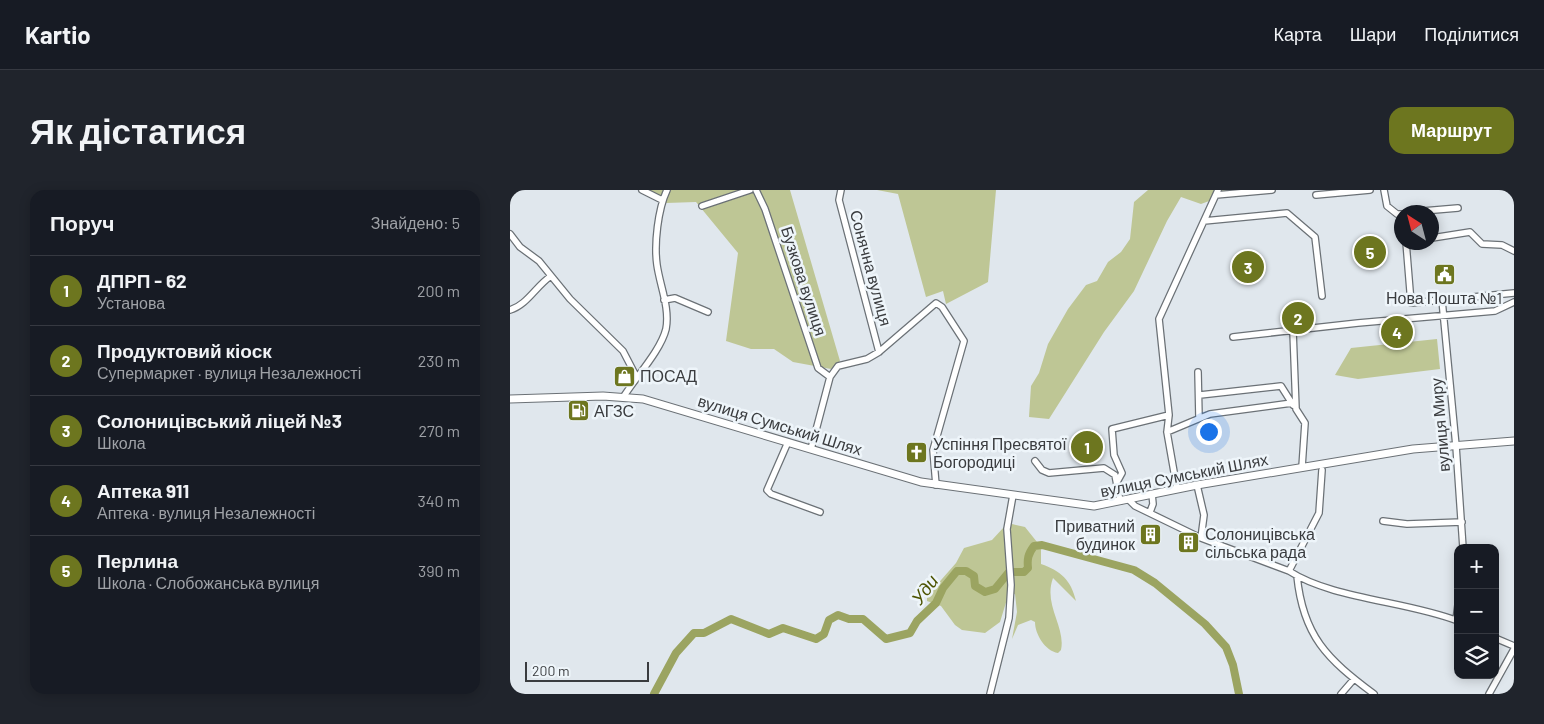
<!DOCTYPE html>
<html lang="uk">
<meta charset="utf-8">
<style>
:root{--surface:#171b24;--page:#20242c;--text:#f1f3f6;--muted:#9ea1a6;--line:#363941;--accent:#6d761f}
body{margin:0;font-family:Barlow,sans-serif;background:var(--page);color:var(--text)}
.controls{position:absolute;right:15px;bottom:15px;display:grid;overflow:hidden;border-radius:10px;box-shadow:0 2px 12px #0003}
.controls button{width:45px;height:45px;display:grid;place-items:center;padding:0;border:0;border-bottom:1px solid var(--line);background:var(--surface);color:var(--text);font:25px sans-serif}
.compass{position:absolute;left:884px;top:15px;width:45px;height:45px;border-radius:50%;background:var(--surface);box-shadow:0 2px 12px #0003;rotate:324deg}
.scale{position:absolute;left:15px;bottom:12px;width:124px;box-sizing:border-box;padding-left:5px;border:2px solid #3a3c3f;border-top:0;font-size:14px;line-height:18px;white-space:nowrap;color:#3a3c3f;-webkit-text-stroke:4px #eef5fa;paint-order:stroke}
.you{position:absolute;left:698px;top:241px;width:18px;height:18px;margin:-12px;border:4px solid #fff;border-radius:50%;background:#1a73e8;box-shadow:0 0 0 8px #1a73e833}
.badge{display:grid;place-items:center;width:32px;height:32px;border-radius:50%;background:var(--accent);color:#fff;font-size:16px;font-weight:700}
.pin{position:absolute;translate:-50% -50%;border:2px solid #fff;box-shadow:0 1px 5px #0006}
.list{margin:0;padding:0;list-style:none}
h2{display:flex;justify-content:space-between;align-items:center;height:65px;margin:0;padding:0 20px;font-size:21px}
h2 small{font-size:16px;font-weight:400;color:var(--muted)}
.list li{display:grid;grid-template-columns:32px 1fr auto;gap:15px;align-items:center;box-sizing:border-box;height:70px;padding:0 20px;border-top:1px solid var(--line)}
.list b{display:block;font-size:19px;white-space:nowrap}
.list p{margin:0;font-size:16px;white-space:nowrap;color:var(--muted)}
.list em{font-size:16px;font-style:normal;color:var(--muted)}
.icon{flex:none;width:28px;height:28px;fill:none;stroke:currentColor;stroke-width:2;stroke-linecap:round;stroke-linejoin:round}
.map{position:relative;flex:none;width:1004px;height:504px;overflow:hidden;border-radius:15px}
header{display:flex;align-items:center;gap:30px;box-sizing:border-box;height:70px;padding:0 25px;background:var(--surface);border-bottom:1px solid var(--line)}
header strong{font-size:24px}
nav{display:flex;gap:28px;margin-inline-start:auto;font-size:18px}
.intro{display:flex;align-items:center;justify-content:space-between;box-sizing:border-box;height:120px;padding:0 30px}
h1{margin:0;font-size:35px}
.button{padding:12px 22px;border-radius:15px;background:var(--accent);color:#fff;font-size:18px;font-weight:700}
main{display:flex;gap:30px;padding:0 30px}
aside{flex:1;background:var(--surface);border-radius:15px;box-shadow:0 2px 12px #0003}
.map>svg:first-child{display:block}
</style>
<header>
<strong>Kartio</strong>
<nav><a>Карта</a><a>Шари</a><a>Поділитися</a></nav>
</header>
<div class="intro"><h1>Як дістатися</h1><a class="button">Маршрут</a></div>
<main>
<aside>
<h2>Поруч<small>Знайдено: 5</small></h2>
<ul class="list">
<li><span class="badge">1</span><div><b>ДПРП - 62</b><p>Установа</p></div><em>200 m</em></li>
<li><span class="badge">2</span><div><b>Продуктовий кіоск</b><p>Супермаркет · вулиця Незалежності</p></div><em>230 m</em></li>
<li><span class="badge">3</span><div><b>Солоницівський ліцей №3</b><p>Школа</p></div><em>270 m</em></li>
<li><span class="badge">4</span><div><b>Аптека 911</b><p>Аптека · вулиця Незалежності</p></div><em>340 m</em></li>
<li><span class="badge">5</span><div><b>Перлина</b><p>Школа · Слобожанська вулиця</p></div><em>390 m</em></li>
</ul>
</aside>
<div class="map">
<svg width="1004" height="504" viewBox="0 0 1004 504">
<rect width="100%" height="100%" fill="#e0e7ed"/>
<!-- green -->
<path fill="#bec695" d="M137,0H280L330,171L321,179L283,172L264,159H241L216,151L228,63L186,12L156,13Z
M367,0H486L478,92L436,114L433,101L416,107L388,4Z
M638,0H741L718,4L691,14L671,7L657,31L624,101L594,142L539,229L519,227L521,196L529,183L538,154L558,119L576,95L587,91L598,72L611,62L620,49L624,12Z
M927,149L930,179L848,189L825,185L841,158Z
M502,334L515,337L531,357V374C551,381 561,390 566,411L543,388C533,415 556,437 551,460L548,463C535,461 525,444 525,432L521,430L508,435L502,449L507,422L505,404L498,406L490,432L475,443L452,440L445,435L431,416L417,411V406L446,373L454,358L482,350L494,337Z"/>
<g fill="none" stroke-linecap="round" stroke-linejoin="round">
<!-- river -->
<path stroke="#9ba461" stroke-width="8" d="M144,504L166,463L184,443H194L221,429L259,444L273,438L306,449L314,444L319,430L328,425L339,429H353L376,449L400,443L407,431L426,413L433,398L447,381H456L464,386L465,396L475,402L485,399L499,382H514L518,378C517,369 518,364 524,356L532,355L624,380L645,393L695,434L716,457L723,475L729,504"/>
<defs>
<path id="minor" d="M132,0L152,10
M246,0L255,19L308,178L320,187
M331,0L329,10L369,162
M874,0L877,16L887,24H892
M706,5L762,0
M806,5L860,0
M192,16L240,0
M901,22L948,18
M694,31L777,23L805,47L812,106
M0,44L10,57L29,71L60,109L113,161L126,186
M922,48L960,42L972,54L992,55L1004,61
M896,52L901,113L1004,103
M154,110L165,108L198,122
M932,110L946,256L953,358
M0,120C17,115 26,96 41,86
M783,141L786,219L795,233L792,277
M723,147L848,133L985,121L1004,112
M688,182L689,228
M690,205L771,196L783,215
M114,206C126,187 151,160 156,139C160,118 150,96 147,75C144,54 148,19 157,0
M657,242L700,224L782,213
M278,252L257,300L261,304L310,322
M301,259L320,187L328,176L357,169L369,162L426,113L432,117L454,151L423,260L426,295
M525,271L532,280L539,283L594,278L605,285L610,311
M607,292L612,283L604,265L602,239L659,225
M687,295L694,325L691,348
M667,299L657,242L659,225L649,129L708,0
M618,309L625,316L691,348L779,381C822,409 897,411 948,431
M640,322L643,314L642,304
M873,331L897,334L952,332
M779,381L809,323L812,280
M787,386C793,446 817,469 864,504
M946,430L948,415
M985,448L1004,456
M480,504L499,428L501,395L497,339L503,305
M831,504L844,489
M979,504L1004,459"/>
<path id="major" d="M0,209L93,206L133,209L411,292L584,316L687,295L903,259L1004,251"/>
</defs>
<!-- minor casing -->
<use href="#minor" stroke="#6b7176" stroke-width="8"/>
<!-- major casing -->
<use href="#major" stroke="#6b7176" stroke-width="9"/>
<!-- minor -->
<use href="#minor" stroke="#fff" stroke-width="5.5"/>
<!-- major -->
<use href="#major" stroke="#fff" stroke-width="7"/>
</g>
<!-- icons -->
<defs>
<symbol id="civic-square" viewBox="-11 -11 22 22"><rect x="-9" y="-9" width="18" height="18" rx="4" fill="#6d761f" stroke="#eef5fa"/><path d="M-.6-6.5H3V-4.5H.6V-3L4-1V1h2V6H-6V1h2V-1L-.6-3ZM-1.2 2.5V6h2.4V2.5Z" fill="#fff"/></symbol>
<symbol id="shop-square" viewBox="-11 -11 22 22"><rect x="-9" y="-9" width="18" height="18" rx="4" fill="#6d761f" stroke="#eef5fa"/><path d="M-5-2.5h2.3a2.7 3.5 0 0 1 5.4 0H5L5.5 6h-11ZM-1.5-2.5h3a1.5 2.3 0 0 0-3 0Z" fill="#fff"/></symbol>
<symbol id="fuel-square" viewBox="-11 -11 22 22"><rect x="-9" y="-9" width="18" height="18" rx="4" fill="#6d761f" stroke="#eef5fa"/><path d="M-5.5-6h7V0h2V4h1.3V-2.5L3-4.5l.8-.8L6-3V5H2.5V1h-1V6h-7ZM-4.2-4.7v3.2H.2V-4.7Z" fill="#fff"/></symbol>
<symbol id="church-square" viewBox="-11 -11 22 22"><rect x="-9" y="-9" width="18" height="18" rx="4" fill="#6d761f" stroke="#eef5fa"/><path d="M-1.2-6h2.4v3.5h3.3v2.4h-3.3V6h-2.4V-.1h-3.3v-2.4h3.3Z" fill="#fff"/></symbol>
<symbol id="building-square" viewBox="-11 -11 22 22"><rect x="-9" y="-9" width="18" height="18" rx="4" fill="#6d761f" stroke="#eef5fa"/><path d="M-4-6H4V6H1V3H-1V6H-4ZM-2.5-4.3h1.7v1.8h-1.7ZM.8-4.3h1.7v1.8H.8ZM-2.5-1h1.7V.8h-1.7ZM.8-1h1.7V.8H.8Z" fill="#fff"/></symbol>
</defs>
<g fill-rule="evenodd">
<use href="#civic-square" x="922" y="72" width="25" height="25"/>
<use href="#shop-square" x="102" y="174" width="25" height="25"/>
<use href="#fuel-square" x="56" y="208" width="25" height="25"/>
<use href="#church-square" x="394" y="250" width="25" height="25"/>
<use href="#building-square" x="628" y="332" width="25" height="25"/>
<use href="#building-square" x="666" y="340" width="25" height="25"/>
</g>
<g text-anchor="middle" stroke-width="5" stroke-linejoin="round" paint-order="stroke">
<!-- street labels -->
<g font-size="16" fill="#3a3c3f" stroke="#eef5fa">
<text transform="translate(361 78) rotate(75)" y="6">Сонячна вулиця</text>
<text transform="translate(294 91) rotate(72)" y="6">Бузкова вулиця</text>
<text transform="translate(270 235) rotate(17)" y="6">вулиця Сумський Шлях</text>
<text transform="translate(930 235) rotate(-95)" y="6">вулиця Миру</text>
<text transform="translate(674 285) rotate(-11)" y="6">вулиця Сумський Шлях</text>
</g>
<!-- poi labels -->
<g font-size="16" fill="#3a3c3f" stroke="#eef5fa" text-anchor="start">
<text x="934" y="114" text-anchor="middle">Нова Пошта №1</text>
<text x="130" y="192">ПОСАД</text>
<text x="84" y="227">АГЗС</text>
<text x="423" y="260">Успіння Пресвятої<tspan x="423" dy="18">Богородиці</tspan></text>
<text x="625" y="342" text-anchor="end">Приватний<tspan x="625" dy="18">будинок</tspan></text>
<text x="695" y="350">Солоницівська<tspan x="695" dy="18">сільська рада</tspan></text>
</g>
<!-- water labels -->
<g font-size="18" font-style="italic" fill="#4c5300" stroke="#eef5fa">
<text transform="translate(415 400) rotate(-53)" y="6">Уди</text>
</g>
</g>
</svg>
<div class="controls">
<button>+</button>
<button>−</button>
<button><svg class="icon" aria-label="layers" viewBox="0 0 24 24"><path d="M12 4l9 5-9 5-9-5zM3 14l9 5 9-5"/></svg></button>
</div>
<svg class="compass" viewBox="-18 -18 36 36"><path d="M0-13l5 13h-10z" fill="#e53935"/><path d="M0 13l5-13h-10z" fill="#9ea1a6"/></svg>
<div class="scale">200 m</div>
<div class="you"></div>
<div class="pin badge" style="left:577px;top:257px">1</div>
<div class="pin badge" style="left:788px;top:128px">2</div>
<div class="pin badge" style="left:738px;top:77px">3</div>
<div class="pin badge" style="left:887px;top:142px">4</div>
<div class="pin badge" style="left:860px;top:62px">5</div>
</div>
</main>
